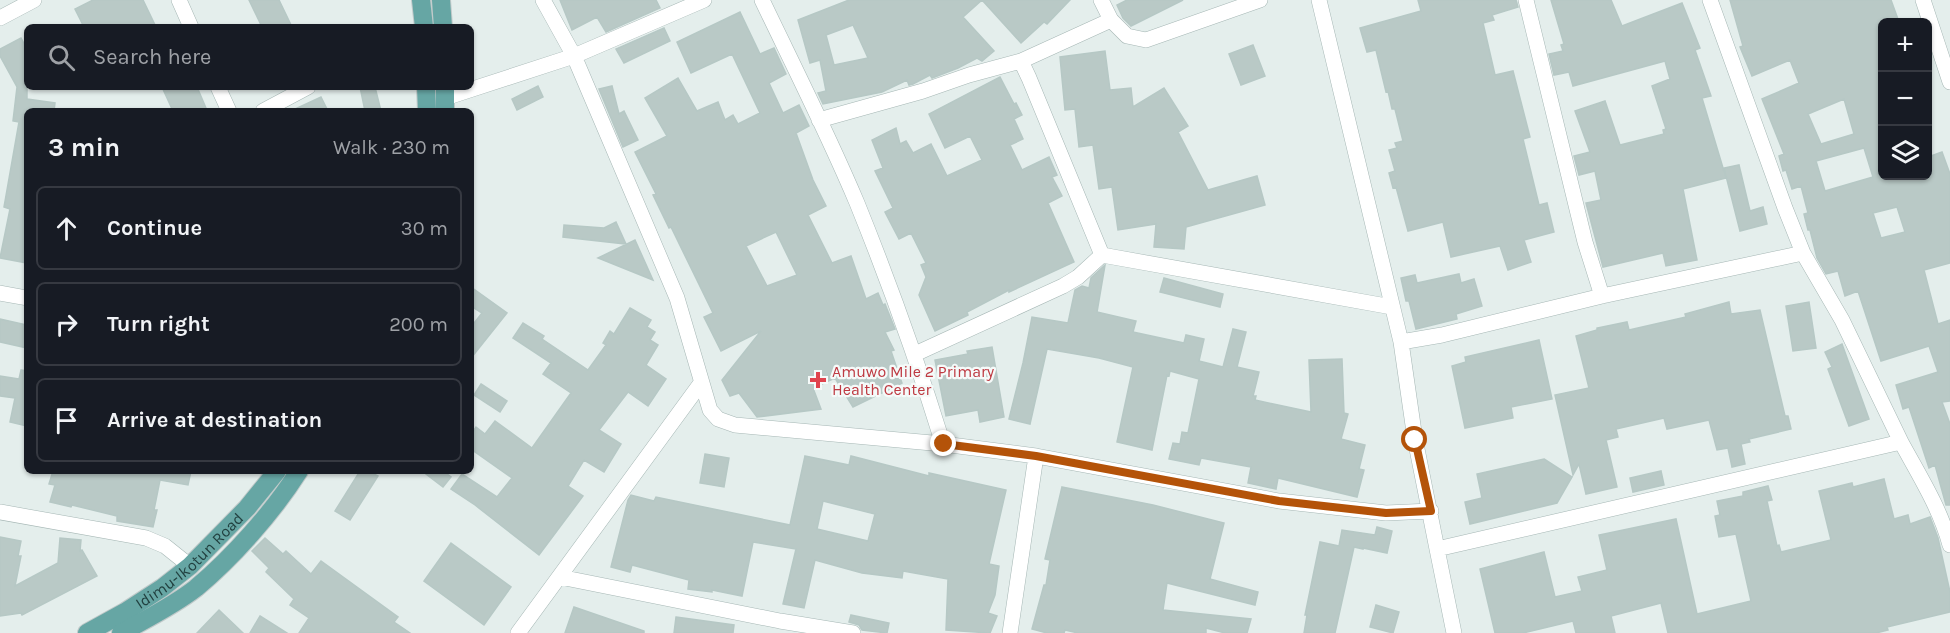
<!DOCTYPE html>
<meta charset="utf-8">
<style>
:root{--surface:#171b24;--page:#20242c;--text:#f1f3f6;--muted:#9ea1a6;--line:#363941}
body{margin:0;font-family:Karla,sans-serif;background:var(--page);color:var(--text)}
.controls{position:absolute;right:18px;top:18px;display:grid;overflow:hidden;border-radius:9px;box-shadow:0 2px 4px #0004}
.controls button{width:54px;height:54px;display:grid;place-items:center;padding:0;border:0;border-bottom:2px solid var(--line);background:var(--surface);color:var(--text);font:30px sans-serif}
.stop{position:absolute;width:18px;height:18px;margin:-14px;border:4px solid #b45309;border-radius:50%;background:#fff}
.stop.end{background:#b45309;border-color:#fff;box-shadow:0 2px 6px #0008}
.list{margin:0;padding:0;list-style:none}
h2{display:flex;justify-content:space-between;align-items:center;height:78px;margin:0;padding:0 24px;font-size:26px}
h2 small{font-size:20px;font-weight:400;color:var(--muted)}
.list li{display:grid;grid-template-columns:39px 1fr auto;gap:18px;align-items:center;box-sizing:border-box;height:84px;margin:0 12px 12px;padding:0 12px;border:2px solid var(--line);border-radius:9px}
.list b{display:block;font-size:22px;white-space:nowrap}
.list em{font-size:20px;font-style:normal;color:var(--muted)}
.icon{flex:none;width:33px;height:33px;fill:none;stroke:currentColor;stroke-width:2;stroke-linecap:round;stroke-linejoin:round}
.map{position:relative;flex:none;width:1950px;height:633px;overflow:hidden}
.search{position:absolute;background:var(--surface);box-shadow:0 2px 4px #0004;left:24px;top:24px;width:450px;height:66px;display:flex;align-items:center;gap:15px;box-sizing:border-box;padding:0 21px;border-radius:9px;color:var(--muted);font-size:22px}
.panel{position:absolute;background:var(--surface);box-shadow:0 2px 4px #0004;left:24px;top:108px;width:450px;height:366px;border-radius:9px}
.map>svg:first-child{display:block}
</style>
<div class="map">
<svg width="1950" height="633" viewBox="0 0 1950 633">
<rect width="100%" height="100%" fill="#e4eeec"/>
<!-- building -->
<path fill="#b9c9c6" stroke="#b6c8c5" stroke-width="1.5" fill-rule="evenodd" d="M93,0H143L156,27H84L75,9Z
M249,0H279L292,27H262Z
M560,0H656L660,8L606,32L597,17L572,30Z
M849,0H1070L1047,24L1044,22L1021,43L982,0L963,17L994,51L982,61L977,58L958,68L932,78L930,75L913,84L909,85L907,80L882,92L823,104L818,93L826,91L820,60L810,63L798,20ZM853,25L868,58L834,65L826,35Z
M1127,0H1183L1131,26L1123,18L1117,5Z
M1418,0H1516L1518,7L1492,15L1494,20L1483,23L1495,75L1513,71L1530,137L1523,139L1539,205L1547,203L1554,232L1524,240L1531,262L1508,270L1500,246L1451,257L1443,222L1408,231L1396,187L1393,188L1389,173L1395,171L1389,150L1397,148L1395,143L1403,141L1395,109H1392L1388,91L1386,92L1376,50L1367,52L1360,28L1421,11Z
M1551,0H1611L1622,26L1682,3L1700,48L1695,50L1711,96L1702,98L1726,178L1683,189L1697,260L1666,266L1663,253L1603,267L1586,203L1601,200L1595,171L1579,175L1574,156L1590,152L1575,111L1605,101L1620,145L1664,134L1663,130L1666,129L1652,86L1670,79L1665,61L1573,86L1569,72L1554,75L1549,54L1563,51L1561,45L1564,44Z
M1730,0H1891L1899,22H1882V176H1928V157L1942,152L1950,174V263L1924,270L1938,324L1950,320V401L1942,402L1950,424V505H1946L1935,465L1929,468L1909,407L1903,409L1896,385L1938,372L1929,346L1881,361L1858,291L1845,296L1838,271L1826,274L1817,258L1810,230H1808L1804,214L1808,213L1801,186L1792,189L1786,170L1783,171L1779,156L1784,154L1762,99L1799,83L1790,60L1752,76L1740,47L1743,46ZM1844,99L1854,134L1821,144L1808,114ZM1864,148L1873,177L1825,191L1816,161ZM1897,207L1905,232L1881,238L1873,213Z
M740,12L760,54L774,48L786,74L769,83L783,113L799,105L809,126L796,133L813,180L826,206L808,215L832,263L851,256L866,299L878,293L883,305L885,304L895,329L885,332L894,350L891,351L902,383L853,407L835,378L813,388L821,409L757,417L739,393L730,396L722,380L761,331L721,351L704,317L713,313L671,227L669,228L653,195L656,194L635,152L667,136L645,98L678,78L697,111L718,102L725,120L733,115L738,124L760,113L732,54L691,73L677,42ZM776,232L797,275L767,286L746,246Z
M664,28L670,41L624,63L616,49Z
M21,38L27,49V99L55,103L54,111H27V263L0,258L10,209L4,207L19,122L13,121L17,87L0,56V49Z
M1253,45L1265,76L1241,85L1229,54Z
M1105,51L1110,90L1131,88L1133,107L1164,88L1188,126L1178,132L1208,190L1257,176L1265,205L1186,227L1184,249L1154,247L1156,224L1118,230L1112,187L1099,189L1093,145L1079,147L1075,109L1065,110L1060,57Z
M1000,77L1014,104L1016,103L1022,115L1014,119L1023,139L1010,145L1022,170L1049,157L1057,175L1052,177L1062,196L1048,203L1074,262L1009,292V290L967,312L968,315L935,331L919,295L926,277L921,265L926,263L911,233L899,239L885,212L893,208L875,171L883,168L872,140L896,128L900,144L906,141L913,153L931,144L947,176L982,160L970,136L945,148L929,114Z
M538,86L543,97L517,110L512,99Z
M612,86L619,114L624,111L638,140L623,147L599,89Z
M162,87H197L206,108L199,111H173Z
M360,87H375L381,111H365Z
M321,97L328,111H291Z
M1739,165L1750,211L1763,207L1767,224L1740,231L1724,168Z
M616,222L626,244L563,237L564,225L604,228Z
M635,240L653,280L598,258Z
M1105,265L1097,312L1136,321L1133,332L1184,343L1186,335L1204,339L1199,361L1223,367L1233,329L1246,332L1237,367L1259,372L1253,396H1256L1255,400L1311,412L1309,360L1342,359L1344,413L1348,414L1341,439L1365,445L1359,469L1364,470L1357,497L1278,478L1276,489L1248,483L1251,467L1201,458L1199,465L1169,459L1173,443L1180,444L1182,432L1188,433L1199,379L1170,371L1169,376L1167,375L1152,450L1117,442L1133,367L1099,358L1047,349L1030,424L1009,419L1023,363L1032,317L1068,323L1075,290L1082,286L1089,288L1091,278Z
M1459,274L1461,283L1474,279L1482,306L1456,314L1457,319L1416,329L1409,301H1406L1401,278L1415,275L1417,283Z
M1164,278L1223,294L1220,307L1160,292Z
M471,287L507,313L471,358V327L482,313L471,306Z
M1729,302L1731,314L1760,310L1785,416H1788L1791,429L1749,439L1750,442L1741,444L1745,464L1732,467L1728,448L1717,450L1709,420L1667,429L1664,418L1616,429L1618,437L1606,440L1617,487L1586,494L1579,464L1573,475L1555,395L1589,388L1576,336L1597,330V328L1627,322L1629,330L1686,317L1685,314Z
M1809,302L1816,348L1793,351L1786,306Z
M630,308L651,320L647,327L655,332L650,340L658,345L646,365L666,379L648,406L628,392L599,430L621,444L604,472L584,460L568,486L583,496L539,555L475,505L451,489L462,474L497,497L512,478L471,449V435L476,427L485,434L495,421L532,448L571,393L543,374L551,363L513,338L523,323L544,336L542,339L588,370L606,345L603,343L610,331L614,334Z
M0,319L27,325V348L0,342Z
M1539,340L1552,399L1511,407L1513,418L1465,428L1452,366L1466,362L1465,357Z
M1842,344L1869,419L1849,426L1828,369L1832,367L1825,352Z
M992,347L1004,417L980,422L978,410L946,416L935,360L968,354L967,351Z
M21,370L27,371V426L10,422L15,398L0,396V376L19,379Z
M481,384L507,401L500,412L474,395Z
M705,454L729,458L724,487L700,483Z
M805,456L849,465L851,456L929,476V473L1006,490L989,564L999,566L995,595L988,613L997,616L990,633L946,630L948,579L903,571L902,578L862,573L815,560L804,608L783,604L796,549L753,542L742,596L712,590V592L688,589L689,580L632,565L630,572L611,567L628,500L631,495L654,501L656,497L790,525ZM823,501L875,514L868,541L817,529Z
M1544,459L1572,477L1557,503L1470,524L1465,502L1482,498L1477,474Z
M53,471H191L188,485L160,480L154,510H157L153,527L117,521V516L72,505L71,507L50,502L55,485L49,484Z
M360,471H369L378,476L350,520L335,511Z
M422,471H443L451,477L443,487Z
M1661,471L1664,485L1633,492L1630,478Z
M1884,479L1894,519L1908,515L1910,524L1930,517L1938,538L1950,592V612L1887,627L1888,630L1876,633H1668L1661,603L1611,616L1615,633H1576L1573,621L1523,633H1495L1480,569L1544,552L1555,597L1582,591L1578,577L1607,570L1599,535L1676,519L1697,614L1751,601L1736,534L1719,537L1715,516L1720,515L1717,501L1743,496V492L1768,486L1772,500L1767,501L1777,546L1779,545L1781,552L1831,540L1819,491L1852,483L1853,487Z
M1062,487L1153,505L1224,523L1210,579L1258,592L1255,605L1167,583L1163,610L1251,619L1247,633H1225L1206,628V633H1078L1065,630L1064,633H1047L1032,629L1044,585H1046L1050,560L1045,559Z
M1377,527L1392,531L1387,553L1363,548V549L1354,547L1335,633H1304L1307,615H1305L1320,542L1339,546L1342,530L1375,535Z
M0,537L21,541L18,556H21L15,586L58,563L60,538L81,540L80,551L82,550L97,576L22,615L21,613L0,616Z
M265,538L283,554L286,551L311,574L321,561L398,617L394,622L410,633H299L309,618L290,605L294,599L266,572L269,568L252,551Z
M451,543L511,587L484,625L424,581Z
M1376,605L1399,612L1393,633L1370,627Z
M574,607L644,631V633H565Z
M219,610L243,633H197Z
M851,615L889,623L887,633L862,630L859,625L849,622Z
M260,616L287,633H250Z
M676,617L734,625L733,633H674Z"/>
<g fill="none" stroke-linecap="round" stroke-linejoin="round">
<defs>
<path id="street" d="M179,0L191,27
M543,0L574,56L677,298L710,410L718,419L735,425L943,444L1036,456L1279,501L1386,513L1431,511
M762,0C794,67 828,134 857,203C889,282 918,363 943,444
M1101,0L1111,20L1127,36L1146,40L1260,0
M1319,0L1401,342L1415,439L1437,549
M1526,0L1585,242L1602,296
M1923,0L1950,82
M0,18L34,0
M1021,61L1029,78L1102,255L1392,307
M218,87L229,111
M445,98L574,56L704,0
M263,111L308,87
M819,120L923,91L969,75L1021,61L1111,20
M0,293L27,298
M1401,342L1442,335L1602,296L1803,253
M915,354L1063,286L1078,277L1102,255
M1901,442C1919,475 1940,508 1950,545
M0,512L146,538L165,546L190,566
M560,577L780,621L853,633
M518,633L701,383
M1010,633L1036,456
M1454,633L1437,549L1901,442L1842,320L1803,253L1785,208L1710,0"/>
<g id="primary">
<path d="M421,0L424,27"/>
<path d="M441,0L443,27"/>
<path d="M426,87L427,111"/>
<path d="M445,111V87"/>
<path id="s1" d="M87,633L125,612L162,588L190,566L247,508L277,471"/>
<path d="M121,633C146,619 173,606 196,588C233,557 273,512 299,471"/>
</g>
</defs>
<!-- street casing -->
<use href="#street" stroke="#a6b7b5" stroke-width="16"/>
<!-- primary casing -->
<use href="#primary" stroke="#c1caca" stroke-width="20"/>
<!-- street -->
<use href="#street" stroke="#fff" stroke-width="15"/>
<!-- primary -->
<use href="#primary" stroke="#66a6a4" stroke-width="18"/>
</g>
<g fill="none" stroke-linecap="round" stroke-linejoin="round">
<!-- route -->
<path stroke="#b45309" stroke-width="8" d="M944,444L1036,456L1279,501L1386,513L1431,511L1415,440"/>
</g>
<!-- markers -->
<path fill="#e0444e" stroke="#f5faf9" stroke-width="2" d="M815 371h6v6h6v6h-6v6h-6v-6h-6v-6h6z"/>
<g text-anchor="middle" stroke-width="4.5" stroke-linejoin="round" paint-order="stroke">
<!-- health labels -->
<g font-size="16" fill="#be3a42" stroke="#f5faf9" text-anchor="start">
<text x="832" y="377">Amuwo Mile 2 Primary<tspan x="832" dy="18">Health Center</tspan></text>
</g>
<!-- street labels -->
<g font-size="16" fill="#224140" stroke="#f5faf9">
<text dy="6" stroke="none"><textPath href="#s1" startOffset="126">Idimu-Ikotun Road</textPath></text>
</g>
</g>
</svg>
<div class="controls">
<button>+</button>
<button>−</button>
<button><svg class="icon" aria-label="layers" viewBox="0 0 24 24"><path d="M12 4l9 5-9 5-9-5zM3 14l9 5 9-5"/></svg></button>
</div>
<div class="stop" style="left:1415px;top:440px"></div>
<div class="stop end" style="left:944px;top:444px"></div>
<div class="search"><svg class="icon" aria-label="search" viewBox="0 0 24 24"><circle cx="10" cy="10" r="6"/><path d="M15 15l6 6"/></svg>Search here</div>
<section class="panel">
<h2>3 min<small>Walk · 230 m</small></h2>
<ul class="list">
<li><svg class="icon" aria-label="ahead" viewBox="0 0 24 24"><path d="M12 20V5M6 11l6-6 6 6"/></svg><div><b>Continue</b></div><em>30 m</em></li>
<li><svg class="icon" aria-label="right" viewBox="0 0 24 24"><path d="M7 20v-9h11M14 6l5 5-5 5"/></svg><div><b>Turn right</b></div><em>200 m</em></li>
<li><svg class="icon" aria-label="arrive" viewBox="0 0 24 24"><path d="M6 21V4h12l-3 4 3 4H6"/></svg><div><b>Arrive at destination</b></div></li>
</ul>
</section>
</div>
